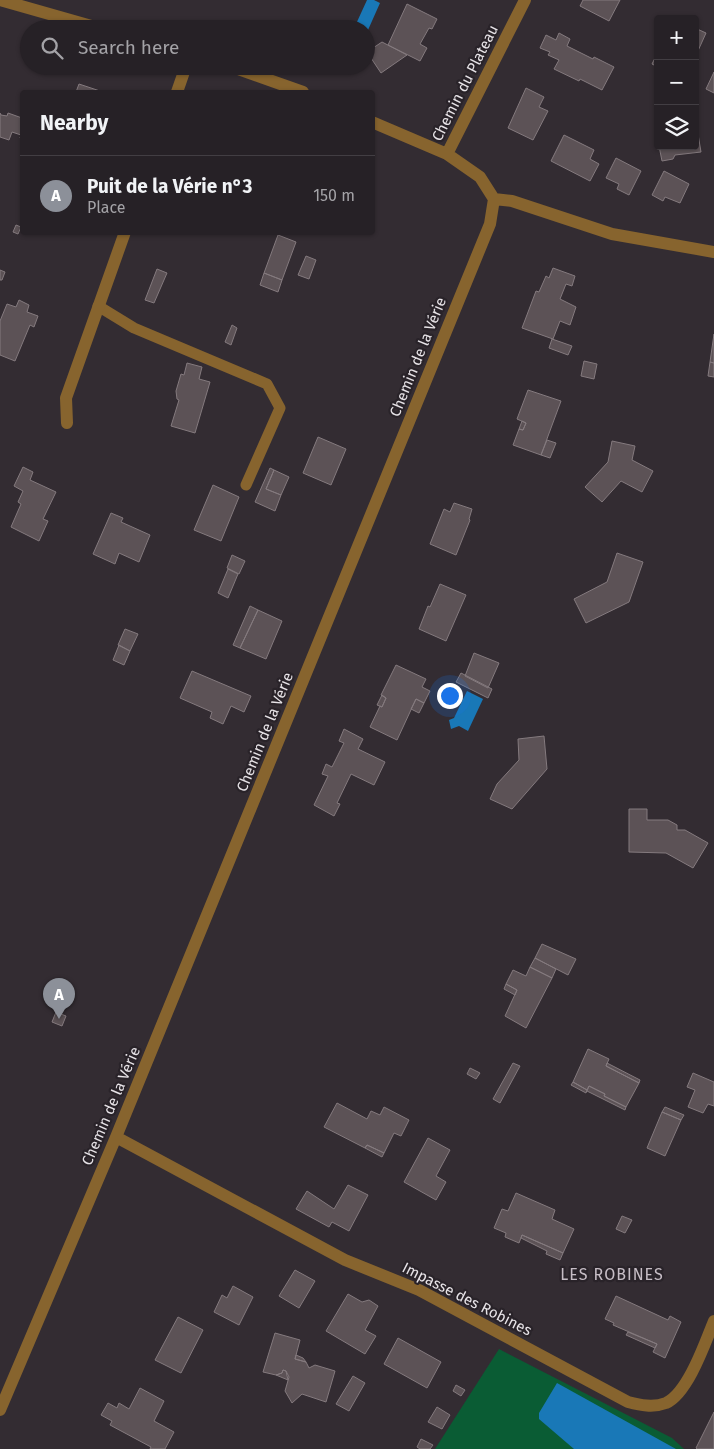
<!DOCTYPE html>
<meta charset="utf-8">
<style>
:root{--surface:#262126;--page:#322e32;--text:#f1f3f6;--muted:#a4a3a7;--line:#423e43;--accent:#8c9099}
body{margin:0;font-family:"Fira Sans",sans-serif;background:var(--page);color:var(--text)}
.controls{position:absolute;right:15px;top:15px;display:grid;overflow:hidden;border-radius:5px;box-shadow:0 1px 4px #0004}
.controls button{width:45px;height:45px;display:grid;place-items:center;padding:0;border:0;border-bottom:1px solid var(--line);background:var(--surface);color:var(--text);font:25px sans-serif}
.you{position:absolute;left:449px;top:695px;width:18px;height:18px;margin:-12px;border:4px solid #fff;border-radius:50%;background:#1a73e8;box-shadow:0 0 0 8px #1a73e833}
.badge{display:grid;place-items:center;width:32px;height:32px;border-radius:50%;background:var(--accent);color:#fff;font-size:16px;font-weight:700}
.pin{position:absolute;translate:-50% -41px;filter:drop-shadow(0 1px 2px #0008)}
.pin::after{content:'';position:absolute;top:26px;width:18px;height:15px;background:inherit;clip-path:polygon(0 0,100% 0,50% 100%)}
.list{margin:0;padding:0;list-style:none}
h2{display:flex;justify-content:space-between;align-items:center;height:65px;margin:0;padding:0 20px;font-size:21px}
h2 small{font-size:16px;font-weight:400;color:var(--muted)}
.list li{display:grid;grid-template-columns:32px 1fr auto;gap:15px;align-items:center;box-sizing:border-box;height:80px;padding:0 20px;border-top:1px solid var(--line)}
.list b{display:block;font-size:19px;white-space:nowrap}
.list p{margin:0;font-size:16px;white-space:nowrap;color:var(--muted)}
.list em{font-size:16px;font-style:normal;color:var(--muted)}
.icon{flex:none;width:28px;height:28px;fill:none;stroke:currentColor;stroke-width:2;stroke-linecap:round;stroke-linejoin:round}
.map{position:relative;flex:none;width:714px;height:1449px;overflow:hidden}
.search{position:absolute;background:var(--surface);box-shadow:0 1px 4px #0004;left:20px;top:20px;width:355px;height:55px;display:flex;align-items:center;gap:12px;box-sizing:border-box;padding:0 18px;border-radius:28px;color:var(--muted);font-size:19px}
.panel{position:absolute;background:var(--surface);box-shadow:0 1px 4px #0004;left:20px;top:90px;width:355px;height:145px;border-radius:5px}
.map>svg:first-child{display:block}
</style>
<div class="map">
<svg width="714" height="1449" viewBox="0 0 714 1449">
<rect width="100%" height="100%" fill="#332c32"/>
<!-- green -->
<path fill="#0a5c34" d="M499,1349L672,1438L684,1449H435Z"/>
<!-- water -->
<path fill="#1978b7" d="M367,0H374L380,3L368,30L356,24Z
M467,691L483,699L468,731L459,726L451,729L449,720L454,718Z
M557,1383L676,1449H574L539,1419V1413Z"/>
<!-- building -->
<path fill="#5c5256" stroke="#847a7e" d="M583,0H620L609,21L580,6Z
M407,4L437,19L432,29L429,28L420,44L427,48L420,61L388,45Z
M695,28L706,33L697,53L695,52Z
M559,33L570,39L567,46L593,59L594,57L614,67L602,90L580,79L579,81L554,69L559,60L548,55L550,52L540,48L546,35L556,40Z
M382,42L407,55L381,73L367,52Z
M658,52V67L652,64Z
M714,72V93L706,89Z
M79,84L103,92H76Z
M526,88L544,97L539,107L548,111L533,140L508,128Z
M0,113L1,115L7,116L8,113L22,118V138H20L21,135L12,132L9,140L0,137Z
M695,128H697L701,152L675,155L673,159L662,161L659,146H695Z
M564,135L594,150L590,159L599,164L590,181L551,161Z
M616,158L641,171L629,195L617,189L619,184L606,178Z
M664,171L689,184L680,203L665,197L663,201L652,195Z
M16,225L21,227L18,234L13,232Z
M278,235L296,242L282,280L264,273Z
M306,256L316,260L309,279L298,275Z
M553,268L575,276L572,286L566,284L560,299L576,307L570,325L560,321L553,339L522,328L536,291L539,292L546,276L549,278Z
M157,269L167,273L154,303L145,300Z
M0,270L5,272L2,280H0Z
M264,273L282,280L278,292L260,285Z
M19,300L29,305L27,312L38,316L34,327L30,325L15,361L0,355V321L7,304L16,307Z
M232,325L237,328L231,345L225,342Z
M714,334V363L710,362Z
M552,339L572,346L568,355L549,348Z
M584,361L597,364L594,379L581,376Z
M710,362L714,363V377L708,376Z
M187,363L202,367L199,379L210,382L195,433L171,426L179,400L177,399L176,391L181,374L184,375Z
M528,390L561,401L541,455L513,445L519,429L523,430L526,423L517,419Z
M522,421L526,423L523,430L519,429Z
M318,437L346,449L331,485L303,473Z
M547,440L556,443L550,458L541,455Z
M612,441L635,446L632,460L653,471L642,492L621,481L602,502L585,487L608,462Z
M23,467L33,472L30,480L56,492L43,519L48,521L39,541L11,527L21,504L18,502L23,491L14,486Z
M270,468L274,470L266,489L281,495L275,511L255,502Z
M274,470L289,477L281,495L266,489Z
M213,485L239,497L221,541L194,530Z
M454,503L472,509L469,519L470,520L456,555L430,544L444,509L450,512Z
M111,513L123,518L121,522L150,535L139,562L119,553L115,564L93,554Z
M617,553L643,562L629,602L586,623L574,599L607,582Z
M232,555L245,561L239,574L227,568Z
M228,569L238,574L228,598L218,593Z
M440,584L466,595L446,641L419,629L428,606L430,607Z
M250,606L258,610L240,648L233,645Z
M258,610L282,621L266,659L240,648Z
M125,629L138,634L130,651L118,645Z
M119,645L130,651L124,665L113,660Z
M474,653L499,663L488,688L465,676Z
M396,665L426,679L422,687L430,691L424,703L416,699L397,740L370,727L380,706L382,707L386,698L381,695Z
M192,671L251,696L244,712L231,706L223,724L210,718L212,712L180,698Z
M461,673L492,689L488,698L456,682Z
M382,695L386,698L382,707L377,705Z
M416,699L424,703L419,713L411,709Z
M344,729L363,739L358,749L385,762L374,785L351,774L337,803L340,804L334,816L314,805L328,776L322,774L326,764L332,767L344,743L339,741Z
M544,736L547,769L512,809L490,799L497,784L519,760L518,739Z
M629,809H647V820H668L677,825V830H685L708,843L693,868L666,853L629,852Z
M542,944L576,959L568,975L535,958Z
M535,958L556,969L552,978L530,967Z
M530,967L552,978L526,1028L505,1016L517,990L506,984L513,970L526,976Z
M506,984L517,990L515,995L504,989Z
M56,1012L66,1016L62,1026L52,1022Z
M588,1049L609,1059L606,1066L639,1083L626,1107L604,1096L605,1094L589,1086L587,1090L573,1082Z
M513,1063L520,1066L500,1103L493,1099Z
M607,1063L640,1080L639,1083L606,1066Z
M470,1068L480,1073L476,1079L467,1074Z
M693,1073L714,1082V1106L708,1104L703,1113L688,1107L695,1090L687,1087Z
M573,1082L587,1090L586,1093L571,1085Z
M589,1086L605,1094L604,1096L626,1107L625,1110L587,1091Z
M337,1103L367,1119L371,1111L380,1115L384,1107L409,1120L401,1136L394,1133L384,1153L367,1145L365,1148L324,1127Z
M665,1107L684,1115L681,1120L662,1112Z
M662,1112L681,1120L665,1156L647,1148Z
M428,1138L450,1150L436,1176L446,1182L436,1200L404,1182Z
M367,1145L384,1153L382,1157L365,1148Z
M348,1185L368,1195L349,1231L332,1222L329,1227L296,1209L307,1191L334,1209Z
M516,1193L555,1210L552,1219L574,1229L563,1253L522,1235L519,1243L505,1237L506,1233L494,1228L502,1209L508,1211Z
M622,1216L632,1220L625,1233L616,1229Z
M522,1235L563,1253L560,1260L546,1254L547,1251L521,1238Z
M295,1270L315,1281L299,1308L279,1296Z
M233,1286L253,1297L239,1325L214,1312L222,1295L227,1298Z
M348,1294L362,1302L369,1300L378,1306L365,1330L376,1336L365,1354L326,1331Z
M616,1296L668,1320L670,1316L681,1322L665,1358L653,1352L657,1344L613,1325L614,1323L605,1319Z
M178,1317L203,1330L181,1373L155,1360Z
M628,1332L657,1344L655,1348L626,1335Z
M275,1333L300,1340L295,1359L306,1362L309,1368L315,1365L335,1371L326,1402L302,1394L292,1403L285,1391L289,1377L286,1371L283,1370L282,1373L276,1375L263,1372Z
M398,1338L441,1362L427,1388L384,1364Z
M296,1355L303,1358L306,1362L295,1359Z
M283,1370L286,1371L288,1380L276,1375L282,1373Z
M353,1376L365,1383L349,1411L336,1404Z
M456,1385L465,1390L461,1396L453,1391Z
M140,1388L164,1401L154,1421L174,1432L165,1449H150L151,1447L110,1425L112,1421L101,1415L108,1403L117,1408L119,1403L129,1409Z
M437,1407L450,1415L442,1429L428,1422Z
M714,1412V1449H697L696,1448Z
M421,1439L433,1445L430,1449H420L417,1447Z"/>
<g fill="none" stroke-linecap="round" stroke-linejoin="round">
<!-- lane -->
<path stroke="#87642e" stroke-width="11" d="M98,306L134,328L267,384L280,408L246,485"/>
<!-- street -->
<path stroke="#87642e" stroke-width="12" d="M0,0L102,29
M230,66L303,92
M177,92L186,66
M447,154L525,0
M494,199L512,201L612,234L714,252
M67,423L66,398L125,232
M116,1137L345,1260L419,1290L628,1402C640,1405 653,1408 666,1403C688,1393 705,1343 714,1321
M0,1410L116,1137L490,224L494,199L480,177L447,154L372,122"/>
</g>
<g text-anchor="middle" stroke-width="4.5" stroke-linejoin="round" paint-order="stroke">
<!-- street labels -->
<g font-size="15" fill="#e7e3e7" stroke="#292329">
<text transform="translate(465 83) rotate(-63)" y="5">Chemin du Plateau</text>
<text transform="translate(418 357) rotate(-68)" y="5">Chemin de la Vérie</text>
<text transform="translate(265 732) rotate(-68)" y="5">Chemin de la Vérie</text>
<text transform="translate(111 1106) rotate(-67)" y="5">Chemin de la Vérie</text>
<text transform="translate(467 1299) rotate(27)" y="5">Impasse des Robines</text>
</g>
<!-- neighbourhood labels -->
<g font-size="16" letter-spacing="1" fill="#c6bdc5" stroke="#292329">
<text x="612" y="1280">LES ROBINES</text>
</g>
</g>
</svg>
<div class="controls">
<button>+</button>
<button>−</button>
<button><svg class="icon" aria-label="layers" viewBox="0 0 24 24"><path d="M12 4l9 5-9 5-9-5zM3 14l9 5 9-5"/></svg></button>
</div>
<div class="you"></div>
<div class="pin badge" style="left:59px;top:1019px">A</div>
<div class="search"><svg class="icon" aria-label="search" viewBox="0 0 24 24"><circle cx="10" cy="10" r="6"/><path d="M15 15l6 6"/></svg>Search here</div>
<section class="panel">
<h2>Nearby<small></small></h2>
<ul class="list">
<li><span class="badge">A</span><div><b>Puit de la Vérie n°3</b><p>Place</p></div><em>150 m</em></li>
</ul>
</section>
</div>
